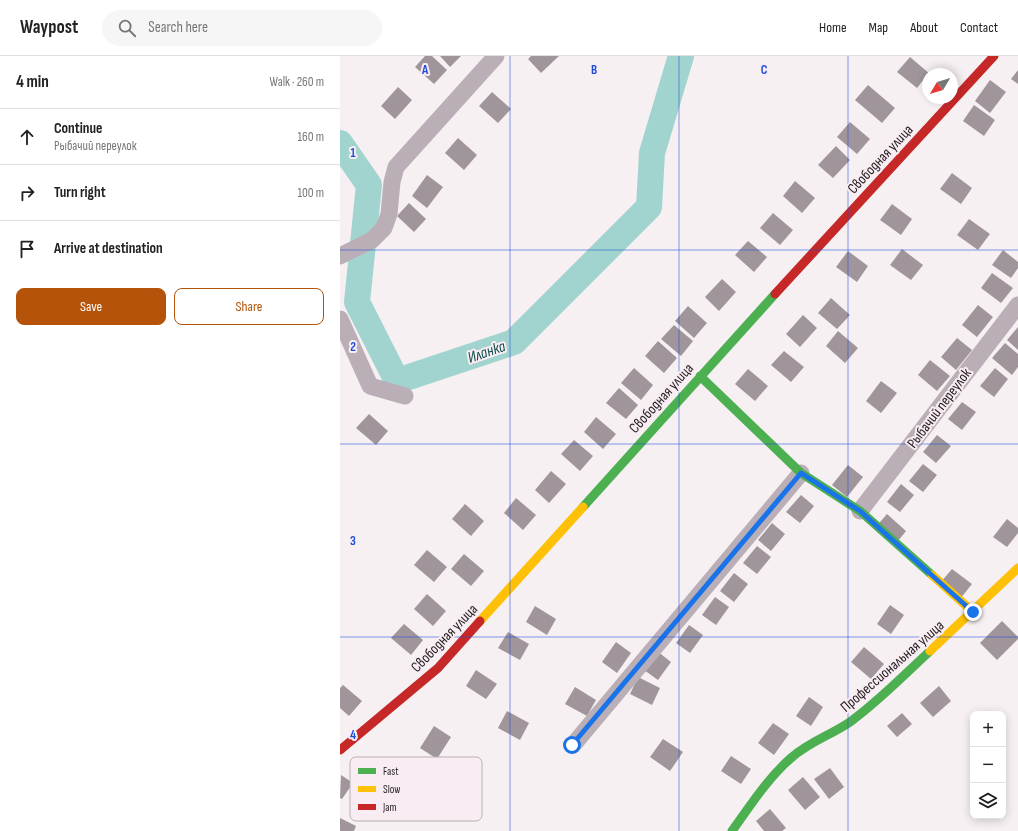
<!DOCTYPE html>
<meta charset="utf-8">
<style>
:root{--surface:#fff;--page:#f6f6f6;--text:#222;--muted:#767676;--line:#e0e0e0;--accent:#b45309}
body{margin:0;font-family:"Sofia Sans Condensed",sans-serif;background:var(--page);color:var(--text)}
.controls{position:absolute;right:12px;bottom:12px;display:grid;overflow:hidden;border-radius:8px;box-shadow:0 2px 10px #0003}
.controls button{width:36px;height:36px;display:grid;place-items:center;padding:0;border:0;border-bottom:1px solid var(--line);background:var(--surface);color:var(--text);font:20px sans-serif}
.compass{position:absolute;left:582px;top:12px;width:36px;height:36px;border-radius:50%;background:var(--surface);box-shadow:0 2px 10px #0003;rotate:232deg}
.stop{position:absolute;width:12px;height:12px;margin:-9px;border:3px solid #1a73e8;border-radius:50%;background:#fff}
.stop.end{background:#1a73e8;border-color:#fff;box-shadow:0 1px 4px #0008}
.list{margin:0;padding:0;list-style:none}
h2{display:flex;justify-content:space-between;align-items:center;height:52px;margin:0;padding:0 16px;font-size:17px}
h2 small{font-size:13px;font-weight:400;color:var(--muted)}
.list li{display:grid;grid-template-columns:26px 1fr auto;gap:12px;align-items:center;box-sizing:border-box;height:56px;padding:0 16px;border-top:1px solid var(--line)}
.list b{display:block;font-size:15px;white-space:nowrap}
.list p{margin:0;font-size:13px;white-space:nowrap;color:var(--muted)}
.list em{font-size:13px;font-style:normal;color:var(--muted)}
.actions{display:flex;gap:8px;padding:12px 16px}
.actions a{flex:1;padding:9px 0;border:1px solid var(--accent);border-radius:8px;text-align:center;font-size:14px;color:var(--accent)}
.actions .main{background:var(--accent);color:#fff}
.icon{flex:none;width:22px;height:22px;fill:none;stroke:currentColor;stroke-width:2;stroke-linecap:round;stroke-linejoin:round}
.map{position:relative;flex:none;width:678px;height:775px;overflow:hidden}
header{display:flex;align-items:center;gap:24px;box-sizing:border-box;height:56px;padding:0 20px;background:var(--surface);border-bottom:1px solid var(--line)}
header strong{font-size:19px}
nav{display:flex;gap:22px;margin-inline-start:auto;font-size:14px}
.search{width:280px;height:36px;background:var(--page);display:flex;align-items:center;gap:10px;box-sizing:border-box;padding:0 14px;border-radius:22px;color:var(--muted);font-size:15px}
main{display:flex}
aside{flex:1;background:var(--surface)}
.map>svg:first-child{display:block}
</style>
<header>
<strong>Waypost</strong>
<div class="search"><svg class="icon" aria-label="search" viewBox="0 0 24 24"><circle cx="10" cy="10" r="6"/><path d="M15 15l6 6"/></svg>Search here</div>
<nav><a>Home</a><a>Map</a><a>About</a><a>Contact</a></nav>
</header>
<main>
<aside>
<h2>4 min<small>Walk · 260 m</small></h2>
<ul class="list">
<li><svg class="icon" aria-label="ahead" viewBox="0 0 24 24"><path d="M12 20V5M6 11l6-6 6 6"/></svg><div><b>Continue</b><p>Рыбачий переулок</p></div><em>160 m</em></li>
<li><svg class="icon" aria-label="right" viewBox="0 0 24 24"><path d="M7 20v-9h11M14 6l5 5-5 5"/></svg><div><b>Turn right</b></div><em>100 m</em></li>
<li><svg class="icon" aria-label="arrive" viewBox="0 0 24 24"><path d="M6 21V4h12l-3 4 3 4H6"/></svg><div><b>Arrive at destination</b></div></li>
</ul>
<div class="actions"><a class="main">Save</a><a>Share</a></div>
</aside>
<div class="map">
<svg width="678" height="775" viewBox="0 0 678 775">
<rect width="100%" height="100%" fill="#f6f0f3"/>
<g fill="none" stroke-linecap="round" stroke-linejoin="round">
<!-- river -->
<path stroke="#a1d4ce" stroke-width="26" d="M0,87L29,129L17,246L57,325L174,286L309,151L312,97L341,0"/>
</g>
<!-- building -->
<path fill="#a1959c" d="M85,0H92L107,14L94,28L75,11Z
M100,0H121L110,11Z
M191,0H219L201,17L188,3Z
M570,1L590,18H588L577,32L557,16Z
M678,14V28L671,23Z
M650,24L666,36L650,57L635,45Z
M528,29L555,52L542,67L515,44Z
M58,31L72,44L55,63L41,50Z
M152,36L171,53L158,67L139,50Z
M634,49L655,64L644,80L623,65Z
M510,66L530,83L517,98L497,81Z
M118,82L137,99L124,114L105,97Z
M496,90L510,104L493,122L478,109Z
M612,117L632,132L621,148L600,133Z
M87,119L103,131L87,152L72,140Z
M455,125L475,142L462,157L443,140Z
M69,147L86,163L74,176L57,160Z
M552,148L572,163L561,179L540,164Z
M433,157L453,174L440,189L420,172Z
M629,163L650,178L638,194L617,179Z
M408,185L427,201L414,216L395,199Z
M562,193L583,209L571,224L550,209Z
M663,194L678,206V212L671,222L652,209Z
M508,195L528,210L517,226L496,211Z
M652,217L673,232L661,247L641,232Z
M382,223L396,236L379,255L365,241Z
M491,242L510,259L497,273L478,257Z
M638,249L653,261L637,281L622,269Z
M348,250L367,267L354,282L335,265Z
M463,259L477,272L460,291L446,278Z
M334,269L353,285L341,300L321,283Z
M678,271V294L667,284Z
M498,275L518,292L505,307L486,290Z
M617,282L632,294L616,314L601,301Z
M318,285L337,302L324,317L305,300Z
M665,287L678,298V311L672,319L652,302Z
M444,295L464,311L451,326L431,309Z
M590,304L610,320L597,335L578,319Z
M294,312L313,329L301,344L281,327Z
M655,312L668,323L654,341L640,330Z
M408,313L428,330L415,345L395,328Z
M541,325L557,337L541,357L526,345Z
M279,332L298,349L286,363L266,347Z
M622,346L636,356L622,374L608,363Z
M29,358L48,375L36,389L16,372Z
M256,361L276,378L263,393L244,376Z
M597,379L611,390L596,407L583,396Z
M234,384L253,400L240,415L221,398Z
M583,408L597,419L583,436L569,425Z
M508,409L523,421L507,441L492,429Z
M211,415L226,428L209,447L195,434Z
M561,428L574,439L560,456L547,446Z
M461,439L474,450L460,467L446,456Z
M176,442L196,459L183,474L164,457Z
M125,448L144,465L131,480L112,463Z
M547,458L566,475L554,490L534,473Z
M667,463L678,472V477L667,491L653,481Z
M432,467L445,478L431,495L418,484Z
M417,490L431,501L417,518L403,507Z
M87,494L107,511L94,526L74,509Z
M124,498L144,515L131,530L111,513Z
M612,513L632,528L620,543L600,527Z
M394,517L408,528L394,546L380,535Z
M87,538L106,555L93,570L74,553Z
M375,541L389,551L376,569L362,559Z
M550,549L564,559L551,578L537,568Z
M195,550L216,563L207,579L186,566Z
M662,565L678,581V583L657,604L640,587Z
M64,568L83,584L71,599L51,582Z
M349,569L363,579L350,597L336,587Z
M168,576L189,588L180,604L158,592Z
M276,586L291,597L277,617L262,606Z
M524,591L544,608L531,623L511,606Z
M317,595L331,606L318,624L304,614Z
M136,614L157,628L146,643L126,630Z
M298,621L320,632L312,649L290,638Z
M3,629L22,645L9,660L0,652V632Z
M599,630L611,645L593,661L580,647Z
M235,631L256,644L247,660L225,648Z
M469,641L483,651L471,670L456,660Z
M167,655L189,667L180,684L158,672Z
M562,657L572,668L557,681L547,670Z
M433,667L449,678L434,699L418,687Z
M94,670L111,681L97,703L80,692Z
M323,683L343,696L330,715L310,701Z
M391,700L411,713L401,728L381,715Z
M490,712L504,731L489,743L474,723Z
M1,719L13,727L2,743L0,742Z
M463,721L480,741L465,754L448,734Z
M430,753L446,772L442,775H424L416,765Z
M0,762L16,770L14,775H0Z"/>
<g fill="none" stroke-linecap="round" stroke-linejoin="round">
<!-- street -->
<path stroke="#baafb6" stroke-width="17" d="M0,200L32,184L44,172L49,158L52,126L56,111L156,0
M0,263L30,330L65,340
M520,455L678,249
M233,689L461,417"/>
<!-- fast -->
<path stroke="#4caf50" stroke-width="9" d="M360,320L461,417L520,455L592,519
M243,451L435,238
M392,775C410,750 427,723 451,702C469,686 491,679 510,666C539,645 564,619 590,595"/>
<!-- slow -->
<path stroke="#ffc107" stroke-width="9" d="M592,519L633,556
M140,565L243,451
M590,595L678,512"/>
<!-- jam -->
<path stroke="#c62828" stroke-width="9" d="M435,238L654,0
M0,694L98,612L140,565"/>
</g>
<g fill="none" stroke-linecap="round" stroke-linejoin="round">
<!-- route -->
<path stroke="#1a73e8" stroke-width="5" d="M232,689L461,417L520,455L633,556"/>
</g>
<!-- grid -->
<path fill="none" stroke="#1d4ed8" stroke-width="1" stroke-opacity="0.55" d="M170,0V775M339,0V775M508,0V775M0,194H678M0,388H678M0,581H678"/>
<g text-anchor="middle" stroke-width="4" stroke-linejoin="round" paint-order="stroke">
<!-- street labels -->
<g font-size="15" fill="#221e20" stroke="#f9edf3">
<text transform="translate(540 103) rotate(-47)" y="5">Свободная улица</text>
<text transform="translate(321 342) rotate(-48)" y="5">Свободная улица</text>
<text transform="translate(599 352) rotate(-53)" y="5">Рыбачий переулок</text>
<text transform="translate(104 582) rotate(-46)" y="5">Свободная улица</text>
<text transform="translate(552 610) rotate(-41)" y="5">Профессиональная улица</text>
</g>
<!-- water labels -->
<g font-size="16" font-style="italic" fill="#0d5049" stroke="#f9edf3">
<text transform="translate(146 295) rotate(-19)" y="6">Иланка</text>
</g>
</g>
<!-- legend -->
<rect x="10" y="701" width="132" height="64" rx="6" fill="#f9edf3" stroke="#b8afb4" stroke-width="1"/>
<rect x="18" y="712" width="18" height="6" fill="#4caf50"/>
<rect x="18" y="730" width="18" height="6" fill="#ffc107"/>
<rect x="18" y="748" width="18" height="6" fill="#c62828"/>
<g font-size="11" fill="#221e20">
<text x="43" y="719">Fast</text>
<text x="43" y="737">Slow</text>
<text x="43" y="755">Jam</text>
</g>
<g font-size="13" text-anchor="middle" font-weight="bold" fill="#1d4ed8" stroke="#f9edf3" stroke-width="4" stroke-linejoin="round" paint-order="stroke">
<text x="85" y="18">A</text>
<text x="254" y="18">B</text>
<text x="424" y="18">C</text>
<text x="13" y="101">1</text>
<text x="13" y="295">2</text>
<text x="13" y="489">3</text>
<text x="13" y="683">4</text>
</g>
</svg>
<div class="controls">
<button>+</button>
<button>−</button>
<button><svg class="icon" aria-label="layers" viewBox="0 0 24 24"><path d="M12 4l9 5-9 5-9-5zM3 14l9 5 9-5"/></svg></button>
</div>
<svg class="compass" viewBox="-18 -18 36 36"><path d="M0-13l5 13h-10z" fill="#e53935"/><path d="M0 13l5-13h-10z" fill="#767676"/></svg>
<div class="stop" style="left:232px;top:689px"></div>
<div class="stop end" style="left:633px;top:556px"></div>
</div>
</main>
